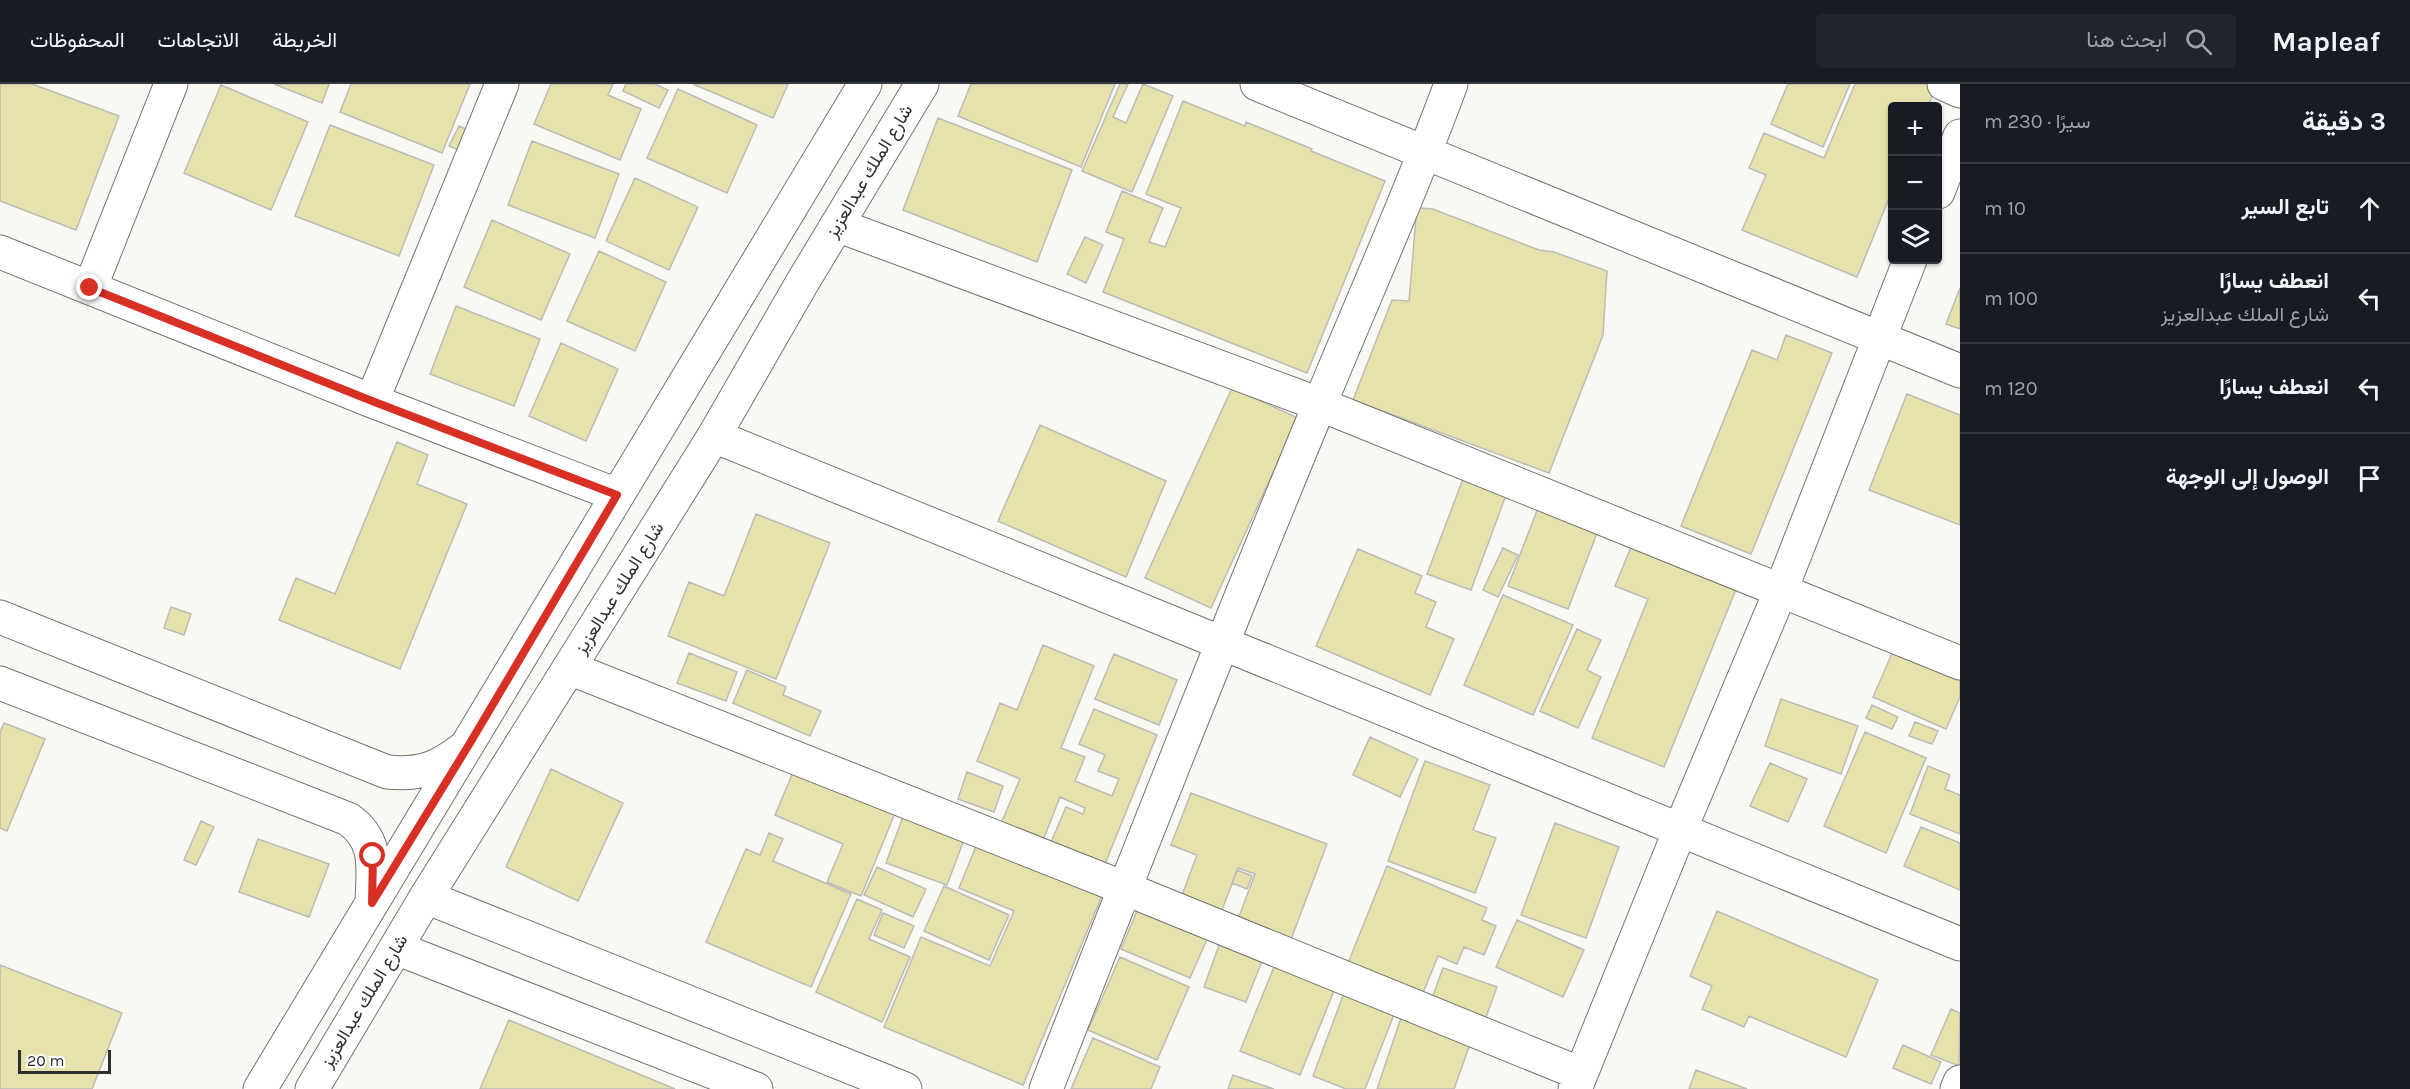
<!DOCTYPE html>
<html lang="ar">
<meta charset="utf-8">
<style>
:root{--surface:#171b24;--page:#20242c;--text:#f1f3f6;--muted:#9ea1a6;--line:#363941}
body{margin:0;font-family:Karla,Vazirmatn,sans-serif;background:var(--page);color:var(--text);direction:rtl}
.controls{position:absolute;right:18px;top:18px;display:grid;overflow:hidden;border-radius:6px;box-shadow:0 2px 4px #0004}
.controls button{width:54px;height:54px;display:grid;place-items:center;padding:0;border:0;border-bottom:2px solid var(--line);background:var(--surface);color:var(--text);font:30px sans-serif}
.scale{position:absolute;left:18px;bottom:15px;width:93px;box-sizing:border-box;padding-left:6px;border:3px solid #2e2e2c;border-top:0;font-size:16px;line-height:21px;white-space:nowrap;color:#2e2e2c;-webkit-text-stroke:4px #fff;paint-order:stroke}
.stop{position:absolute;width:18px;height:18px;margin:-14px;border:4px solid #d93025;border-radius:50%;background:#fff}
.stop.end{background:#d93025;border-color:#fff;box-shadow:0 2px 6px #0008}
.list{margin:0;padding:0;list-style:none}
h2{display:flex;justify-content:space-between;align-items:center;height:78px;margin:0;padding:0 24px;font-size:26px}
h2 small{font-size:20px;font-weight:400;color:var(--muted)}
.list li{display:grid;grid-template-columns:39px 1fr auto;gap:18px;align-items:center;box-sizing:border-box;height:90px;padding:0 24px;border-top:2px solid var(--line)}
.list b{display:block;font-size:22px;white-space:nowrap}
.list p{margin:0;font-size:20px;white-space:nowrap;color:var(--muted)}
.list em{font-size:20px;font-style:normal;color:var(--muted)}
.icon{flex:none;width:33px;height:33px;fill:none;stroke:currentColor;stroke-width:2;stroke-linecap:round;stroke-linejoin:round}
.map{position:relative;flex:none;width:1960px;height:1005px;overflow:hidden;direction:ltr}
header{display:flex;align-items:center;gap:36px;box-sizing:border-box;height:84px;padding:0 30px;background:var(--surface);border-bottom:2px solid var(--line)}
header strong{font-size:28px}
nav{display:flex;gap:33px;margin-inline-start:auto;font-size:21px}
.search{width:420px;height:54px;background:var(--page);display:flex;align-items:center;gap:15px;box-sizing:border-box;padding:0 21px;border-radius:6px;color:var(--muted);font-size:22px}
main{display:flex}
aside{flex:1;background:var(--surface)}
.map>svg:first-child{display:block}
</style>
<header>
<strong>Mapleaf</strong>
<div class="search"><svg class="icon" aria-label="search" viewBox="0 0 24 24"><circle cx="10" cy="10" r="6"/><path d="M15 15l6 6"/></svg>ابحث هنا</div>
<nav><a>الخريطة</a><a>الاتجاهات</a><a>المحفوظات</a></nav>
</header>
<main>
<aside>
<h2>3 دقيقة<small>سيرًا · 230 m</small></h2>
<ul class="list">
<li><svg class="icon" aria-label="ahead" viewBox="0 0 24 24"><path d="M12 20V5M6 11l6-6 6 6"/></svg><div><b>تابع السير</b></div><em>10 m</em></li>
<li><svg class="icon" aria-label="left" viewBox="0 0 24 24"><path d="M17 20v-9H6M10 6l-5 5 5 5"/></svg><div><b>انعطف يسارًا</b><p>شارع الملك عبدالعزيز</p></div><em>100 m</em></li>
<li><svg class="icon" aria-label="left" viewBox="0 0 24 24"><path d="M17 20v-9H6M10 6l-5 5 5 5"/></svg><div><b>انعطف يسارًا</b></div><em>120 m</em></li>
<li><svg class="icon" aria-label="arrive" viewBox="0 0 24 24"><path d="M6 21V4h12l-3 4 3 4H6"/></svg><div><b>الوصول إلى الوجهة</b></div></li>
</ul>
</aside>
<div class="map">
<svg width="1960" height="1005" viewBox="0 0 1960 1005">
<rect width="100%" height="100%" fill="#f9f8f3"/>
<!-- building -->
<path fill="#e7e2ac" stroke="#bcbcb7" stroke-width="1.5" d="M0,0H32L119,32L76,146L0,117Z
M274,0H329L322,19Z
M351,0H470L442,69L340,28Z
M551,0H613L608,11L641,25L620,76L534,40Z
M626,0H655L668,6L659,24L623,7Z
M693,0H788L773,34Z
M971,0H1115L1081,83L958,32Z
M1120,0H1128L1113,33L1126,39L1143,0L1173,12L1132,108L1082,87Z
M1788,0H1850L1823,63L1771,40Z
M1855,0H1937L1928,22H1892V107L1857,193L1742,146L1766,91L1749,84L1764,49L1824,74Z
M221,1L308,38L271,126L184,89Z
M678,5L757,41L727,109L647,74Z
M1183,17L1245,42L1246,38L1312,65L1311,67L1385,97L1307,289L1103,208L1124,155L1106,148L1122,107L1163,124L1149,158L1165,163L1181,124L1146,110Z
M938,34L1072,86L1037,178L903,126Z
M330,41L434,81L399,172L295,132Z
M459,42L477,50L467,70L449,62Z
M532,57L619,90L595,154L508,121Z
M635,94L698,123L669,186L606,157Z
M1419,124L1433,125L1539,166L1554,168L1607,187L1603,251L1549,389L1353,316L1392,216L1409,217L1416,133Z
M492,136L570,170L541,236L464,203Z
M1085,153L1103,161L1086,199L1067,190Z
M599,167L666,198L635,267L567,237Z
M1960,204V245L1946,240Z
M456,222L540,255L514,322L430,290Z
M1786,251L1832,269L1751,470L1681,442L1752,266L1777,276Z
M561,259L618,285L586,357L529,332Z
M1232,304L1298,334L1211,524L1145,494Z
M1907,310L1960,331V441L1869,406Z
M1040,341L1166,397L1126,493L998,437Z
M397,358L428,371L417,400L467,420L400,585L279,536L296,494L335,510Z
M1463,395L1506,411L1471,506L1427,490Z
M1541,416L1601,439L1568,525L1508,502Z
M756,430L830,459L776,595L668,552L689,498L724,512Z
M1634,456L1739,498L1664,683L1592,654L1648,515L1615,502Z
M1503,464L1518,471L1498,513L1483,506Z
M1358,465L1422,492L1415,509L1436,518L1426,543L1454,555L1430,611L1316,562Z
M1503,511L1573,541L1533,631L1464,601Z
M171,523L191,530L184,551L164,544Z
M1577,545L1601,556L1587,586L1601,593L1578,644L1540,627Z
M1897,558L1960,585V613L1946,645L1873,613Z
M1043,561L1094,582L1061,664L1085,673L1075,697L1112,712L1119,695L1098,687L1105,671L1079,660L1094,625L1157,651L1103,785L1049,763L1066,723L1083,730L1085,724L1060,713L1042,759L1000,742L1020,695L977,677L1000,619L1017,626Z
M689,569L737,588L726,617L677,599Z
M1114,570L1177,596L1159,641L1095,615Z
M747,586L786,603L783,611L821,627L810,652L733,619Z
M1781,615L1858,642L1841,690L1765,662Z
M1872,621L1898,633L1892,645L1866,634Z
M1915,638L1938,647L1932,660L1909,652Z
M4,639L45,655L7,747L0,744V648Z
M1865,648L1926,674L1886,769L1824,742Z
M1370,653L1418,675L1400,713L1353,691Z
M1425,677L1490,701L1473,746L1496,754L1475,809L1388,777Z
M797,679L898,722L861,812L827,798L843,760L775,731Z
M1770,679L1807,695L1788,738L1750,722Z
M1928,682L1950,691L1945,705L1960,711V750L1910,730Z
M551,685L623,719L578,817L506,783Z
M967,688L1003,702L994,728L958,715Z
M1191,709L1327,760L1290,858L1237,838L1255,790L1238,784L1222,826L1182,811L1197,771L1171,761Z
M904,730L965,753L947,801L886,779Z
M201,737L214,743L196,781L184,776Z
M1555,739L1619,763L1586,854L1521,831Z
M1921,743L1960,759V806L1904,782Z
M769,749L783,755L773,777L851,810L811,903L706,858L746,765L760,771Z
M258,755L329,780L309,833L239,808Z
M979,755L1104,807L1023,1001L884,943L921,853L990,882L1014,827L959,804Z
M1387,782L1487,824L1482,836L1496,842L1484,871L1464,863L1457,880L1438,872L1423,909L1348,879Z
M877,783L926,805L913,833L864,811Z
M1237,786L1252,792L1247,805L1232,799Z
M944,802L1009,831L989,876L924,847Z
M857,815L882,826L869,855L910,873L882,938L816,908Z
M1142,815L1212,844L1190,894L1121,865Z
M1717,827L1878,896L1846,973L1749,932L1744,943L1702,925L1712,902L1690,892Z
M883,829L914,842L904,864L874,851Z
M1517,836L1584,866L1563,913L1496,883Z
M1222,853L1265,869L1246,918L1204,903Z
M1120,873L1189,903L1157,976L1088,946Z
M1278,873L1338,897L1300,991L1240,967Z
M0,881L122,929L92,1005H0Z
M1443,884L1497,903L1485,936L1431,917Z
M1347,901L1398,920L1365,1005H1346L1313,992Z
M1404,925L1474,949L1454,1005H1377Z
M1951,925L1960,929L1959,982L1931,971Z
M509,936L675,1005H480Z
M1093,954L1160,983L1151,1005H1071Z
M1903,961L1941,978L1931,1000L1893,984Z
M1696,986L1747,1005H1689Z
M1233,991L1274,1005H1228Z"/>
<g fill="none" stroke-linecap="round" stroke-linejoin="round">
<defs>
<path id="street" d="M1257,0L1960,287
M1944,0L1960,7
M1938,108L1960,52
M837,141L1319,320L1960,579
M0,168L372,317L617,411
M90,204L171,0
M372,317L502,0
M714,352L1960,860
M569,584L1124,804L1581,990
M1046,1005C1135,777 1225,549 1319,322C1363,215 1411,109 1451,0
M1575,1005L1680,746L1781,506L1910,176
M1957,1005L1960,998"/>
<path id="secondary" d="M0,533L387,688C421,691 437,685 464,664
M0,599L348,735C379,756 373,786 372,818
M426,813L905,1005
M396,864L756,1005
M260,1005L865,0
M312,1005L426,813L714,352L802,199L922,0"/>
</defs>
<!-- street casing -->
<use href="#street" stroke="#747470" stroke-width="35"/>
<!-- secondary casing -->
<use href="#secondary" stroke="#747470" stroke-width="35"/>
<!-- street -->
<use href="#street" stroke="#fff" stroke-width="33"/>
<!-- secondary -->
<use href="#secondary" stroke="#fff" stroke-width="33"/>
</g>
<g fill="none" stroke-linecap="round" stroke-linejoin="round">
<!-- route -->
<path stroke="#d93025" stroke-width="8" d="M90,204L372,317L617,411L470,659L372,819L373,772"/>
</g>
<g text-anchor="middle" stroke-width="6" stroke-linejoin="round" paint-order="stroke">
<!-- street labels -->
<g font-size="18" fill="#2e2e2c" stroke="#fff">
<text transform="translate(869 87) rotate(-59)" y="6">شارع الملك عبدالعزيز</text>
<text transform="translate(619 504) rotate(-58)" y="6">شارع الملك عبدالعزيز</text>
<text transform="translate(364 917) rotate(-59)" y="6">شارع الملك عبدالعزيز</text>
</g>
</g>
</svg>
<div class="controls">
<button>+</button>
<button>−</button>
<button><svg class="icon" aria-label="layers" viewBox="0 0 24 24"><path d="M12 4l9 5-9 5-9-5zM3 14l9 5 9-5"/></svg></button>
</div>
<div class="scale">20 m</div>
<div class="stop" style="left:373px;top:772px"></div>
<div class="stop end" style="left:90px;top:204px"></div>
</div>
</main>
